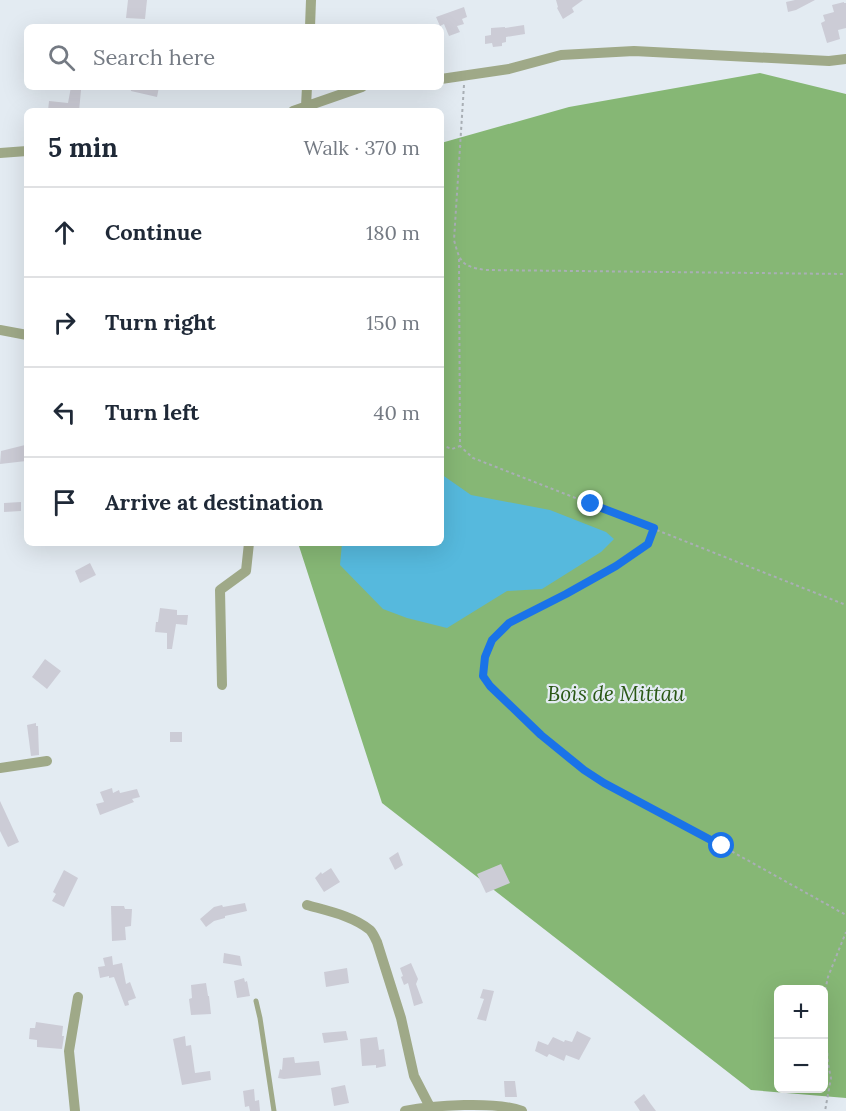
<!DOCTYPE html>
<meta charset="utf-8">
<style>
:root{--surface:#fff;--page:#f2f2f3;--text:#1f2937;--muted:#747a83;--line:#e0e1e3}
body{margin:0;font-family:Lora,serif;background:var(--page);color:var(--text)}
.controls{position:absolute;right:18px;bottom:18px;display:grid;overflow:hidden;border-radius:9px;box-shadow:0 6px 24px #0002}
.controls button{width:54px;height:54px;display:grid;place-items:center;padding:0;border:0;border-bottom:2px solid var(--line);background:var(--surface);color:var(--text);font:30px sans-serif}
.stop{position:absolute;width:18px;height:18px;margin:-14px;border:4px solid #1a73e8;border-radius:50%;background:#fff}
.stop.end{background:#1a73e8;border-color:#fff;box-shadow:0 2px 6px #0008}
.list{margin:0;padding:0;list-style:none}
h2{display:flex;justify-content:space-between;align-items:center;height:78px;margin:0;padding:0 24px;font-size:26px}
h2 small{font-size:20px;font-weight:400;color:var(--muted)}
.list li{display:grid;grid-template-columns:39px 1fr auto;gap:18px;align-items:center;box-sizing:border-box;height:90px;padding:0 24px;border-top:2px solid var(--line)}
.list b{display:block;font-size:22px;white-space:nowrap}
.list em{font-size:20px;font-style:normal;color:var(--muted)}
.icon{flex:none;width:33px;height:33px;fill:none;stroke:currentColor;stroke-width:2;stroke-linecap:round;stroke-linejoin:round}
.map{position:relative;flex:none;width:846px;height:1111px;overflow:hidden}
.search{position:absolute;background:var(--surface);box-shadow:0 6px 24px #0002;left:24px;top:24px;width:420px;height:66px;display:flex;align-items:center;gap:15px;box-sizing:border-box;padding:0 21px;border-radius:9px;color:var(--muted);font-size:22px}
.panel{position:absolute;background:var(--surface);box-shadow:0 6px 24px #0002;left:24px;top:108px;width:420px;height:438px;border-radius:9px}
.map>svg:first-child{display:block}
</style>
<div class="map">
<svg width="846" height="1111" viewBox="0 0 846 1111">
<rect width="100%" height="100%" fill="#e3ebf2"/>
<!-- forest -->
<path fill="#86b775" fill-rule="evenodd" d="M760,73L846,94V1098L751,1090L382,803L298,543H441V143L569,107ZM778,990H824V1088H778Z"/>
<!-- water -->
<path fill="#56b9dd" d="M441,474L471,495L550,510L606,532L614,539L601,552L542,589L507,591L447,628L407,618L383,609L340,565L342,543H441Z"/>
<!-- building -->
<path fill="#ccccd6" d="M128,0H147L145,19L126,18Z
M556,0H583L572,8L574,12L563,19L557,8L558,7Z
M795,0H815L796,10L788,12L786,2Z
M844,2V3H846V28L838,30L840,39L827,43L821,23L825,21L823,15L834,12L832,5Z
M464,7L467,17L462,19L464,24L457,26L460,32L449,36L444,24L440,26L436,17Z
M524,25L525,34L506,37V42L502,43V46L493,47L492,43L485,44V36L491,35V28L505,27V28Z
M71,87H77L78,90H81L79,111H48L49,101L68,103Z
M131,87H159L157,97L131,91Z
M25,445L26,461L0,464L1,451Z
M21,502V511L4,512V503Z
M90,563L96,575L80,583L75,571Z
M160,608L177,610V615H188L187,625L176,624L172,649H167V633L155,632L156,622H158Z
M45,659L61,671L47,689L32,677Z
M36,723V726H38L39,755L31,756L27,725Z
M170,732H182V742H170Z
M112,788L113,793L119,790L120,793L137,789L140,797L132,799L134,802L100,815L96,804L104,802L100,792Z
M0,801L19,842L8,847L0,831Z
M398,852L403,865L395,870L389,858Z
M501,864L510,883L486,893L477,874Z
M331,868L340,882L324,892L315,878L321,872L322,874Z
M64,870L78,878L64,907L52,901L56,894L53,892Z
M245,903L247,911L225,916V918L214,921L206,927L200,919L214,907L222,905L223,907Z
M111,906H124L125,909H132L131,926L125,927L126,940L112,941Z
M224,953L240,956L242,966L223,963Z
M112,956L113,965L122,963L126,984L130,982L136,998L128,1001L129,1005L125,1006L114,977L109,978V976L100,978L98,967L105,966L103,958Z
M411,963L418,979L416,984L423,1003L414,1006L408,983L404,985L401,977L403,976L400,968Z
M347,968L349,983L326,987L324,972Z
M244,978L245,982L247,981L250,996L237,998L234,981Z
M206,983L208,996H209L211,1014L191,1015L189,999L192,998L191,985Z
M483,989L494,991L486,1021L477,1019L484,999L480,998Z
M36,1022L63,1026L62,1036H64L62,1049L37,1047V1040L29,1039L30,1028H35Z
M346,1031L348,1040L324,1043L322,1033Z
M577,1031L591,1038L579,1060L566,1055L564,1061L549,1054L547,1057L535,1051L538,1041L548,1045L553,1037L564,1042L565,1040L572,1042Z
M185,1036L186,1046L191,1045L195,1073L210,1071L211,1080L182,1085L173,1039Z
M377,1037L379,1050L384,1049L386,1066L376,1068V1065L362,1066L360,1039Z
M294,1057L295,1063L319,1061L321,1075L284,1079L278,1078L280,1069L282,1070L283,1058Z
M504,1081H515L517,1097H505Z
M345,1085L349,1103L334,1106L331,1088Z
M254,1089L255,1101L259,1100L260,1111H250L249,1106L245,1107L243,1091Z
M644,1094L650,1103L656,1111H640L634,1102Z"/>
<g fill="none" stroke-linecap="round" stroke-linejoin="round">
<!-- path -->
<path stroke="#a9afb5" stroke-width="2" stroke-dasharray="3 3" stroke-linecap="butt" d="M464,85L454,240C460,262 461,266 485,270L846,274
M459,259L460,446L473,458L591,504L846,605
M441,445L452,449L460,446
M654,528L648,544L616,566L566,594L509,623L492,640L485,657L483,676L490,686L541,736L584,770L604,783L722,846L846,915
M824,996L828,977L846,932
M824,999L828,1064L831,1078L825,1111"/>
<!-- service -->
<path stroke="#9fa988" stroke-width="5" d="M256,1001L260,1018L274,1111"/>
<!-- minor -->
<path stroke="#9fa988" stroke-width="10" d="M310,27L311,0
M441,79L509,69L561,55L634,51L829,61L846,59
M306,106L307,87
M293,111L362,87
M0,153L27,151
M0,330L27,335
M222,685L220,590L246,571L249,543
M0,768L47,761
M307,905C328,911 353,916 370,930C373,933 375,938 377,942L401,1018L414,1076L430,1107
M75,1111L69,1051L78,997
M405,1111C433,1105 496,1101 522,1111"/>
</g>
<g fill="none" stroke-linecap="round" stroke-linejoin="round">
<!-- route -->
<path stroke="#1a73e8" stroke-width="8" d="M591,504L654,528L648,544L616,566L566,594L509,623L492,640L485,657L483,676L490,686L541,735L584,770L604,783L722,846"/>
</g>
<g text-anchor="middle" stroke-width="4.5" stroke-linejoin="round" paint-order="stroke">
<!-- park labels -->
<g font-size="21" font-style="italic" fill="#2a5815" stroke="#e3ebf2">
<text x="616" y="701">Bois de Mittau</text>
</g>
</g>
</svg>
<div class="controls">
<button>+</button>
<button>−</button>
</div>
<div class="stop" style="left:722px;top:846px"></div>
<div class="stop end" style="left:591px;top:504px"></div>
<div class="search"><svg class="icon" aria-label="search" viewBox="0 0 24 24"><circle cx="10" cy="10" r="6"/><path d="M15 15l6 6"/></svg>Search here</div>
<section class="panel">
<h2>5 min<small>Walk · 370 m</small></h2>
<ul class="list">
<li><svg class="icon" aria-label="ahead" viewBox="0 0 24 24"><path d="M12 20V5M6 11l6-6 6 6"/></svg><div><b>Continue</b></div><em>180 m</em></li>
<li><svg class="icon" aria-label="right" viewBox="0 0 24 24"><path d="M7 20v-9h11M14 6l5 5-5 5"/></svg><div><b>Turn right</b></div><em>150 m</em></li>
<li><svg class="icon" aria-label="left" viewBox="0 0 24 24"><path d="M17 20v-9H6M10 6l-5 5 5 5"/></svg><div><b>Turn left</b></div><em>40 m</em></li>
<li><svg class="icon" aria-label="arrive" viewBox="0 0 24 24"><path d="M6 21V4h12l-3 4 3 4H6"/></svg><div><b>Arrive at destination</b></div></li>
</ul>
</section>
</div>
